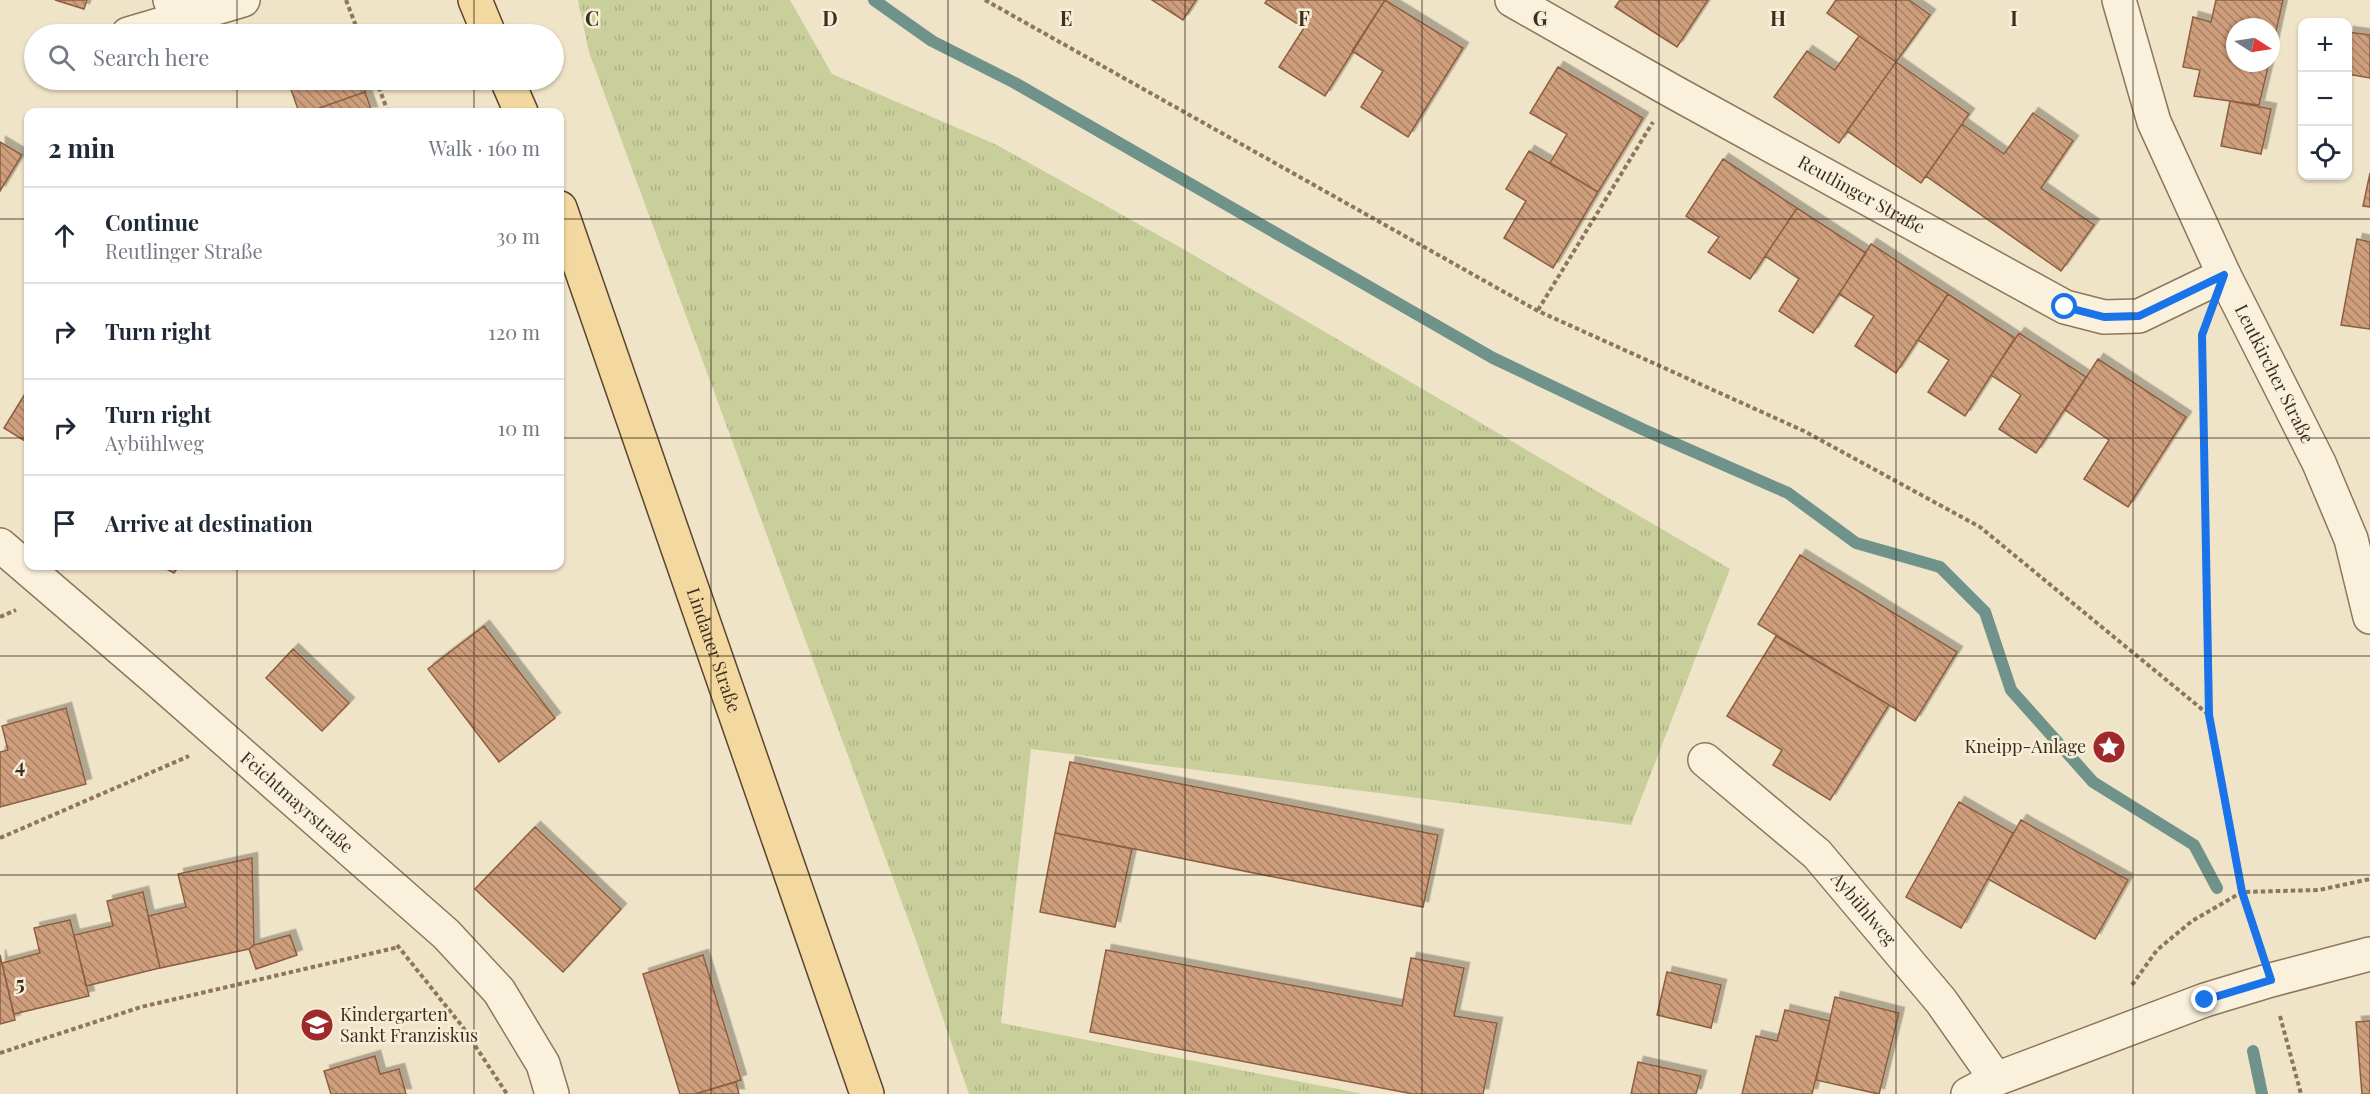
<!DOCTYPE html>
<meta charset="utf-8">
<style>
:root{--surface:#fff;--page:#f2f2f3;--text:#1f2937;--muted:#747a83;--line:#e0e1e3}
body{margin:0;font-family:"Playfair Display",serif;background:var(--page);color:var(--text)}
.controls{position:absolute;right:18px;top:18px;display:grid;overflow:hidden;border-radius:12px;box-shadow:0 2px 4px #0004}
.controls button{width:54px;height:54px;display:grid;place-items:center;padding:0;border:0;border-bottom:2px solid var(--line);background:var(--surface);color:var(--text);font:30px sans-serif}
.compass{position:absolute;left:2226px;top:18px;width:54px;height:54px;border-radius:50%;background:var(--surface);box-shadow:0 2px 4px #0004;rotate:102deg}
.stop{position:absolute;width:18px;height:18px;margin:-14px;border:4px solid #1a73e8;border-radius:50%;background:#fff}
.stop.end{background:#1a73e8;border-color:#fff;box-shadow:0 2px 6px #0008}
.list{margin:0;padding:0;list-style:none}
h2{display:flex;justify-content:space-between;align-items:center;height:78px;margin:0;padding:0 24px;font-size:26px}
h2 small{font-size:20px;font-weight:400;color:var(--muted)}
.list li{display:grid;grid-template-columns:39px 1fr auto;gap:18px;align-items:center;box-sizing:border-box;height:96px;padding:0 24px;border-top:2px solid var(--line)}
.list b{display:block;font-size:22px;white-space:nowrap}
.list p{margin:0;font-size:20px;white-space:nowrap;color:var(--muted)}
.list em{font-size:20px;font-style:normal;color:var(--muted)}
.icon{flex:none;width:33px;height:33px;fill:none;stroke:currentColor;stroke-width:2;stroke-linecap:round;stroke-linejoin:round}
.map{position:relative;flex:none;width:2370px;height:1094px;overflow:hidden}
.search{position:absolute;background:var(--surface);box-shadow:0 2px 4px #0004;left:24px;top:24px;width:540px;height:66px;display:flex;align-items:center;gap:15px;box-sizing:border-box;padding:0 21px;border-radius:33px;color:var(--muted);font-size:22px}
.panel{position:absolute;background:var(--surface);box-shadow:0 2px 4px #0004;left:24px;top:108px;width:540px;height:462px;border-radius:12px}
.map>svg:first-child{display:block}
</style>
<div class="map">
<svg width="2370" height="1094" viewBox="0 0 2370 1094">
<defs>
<pattern id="grass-tufts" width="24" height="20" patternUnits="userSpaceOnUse" patternTransform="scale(1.5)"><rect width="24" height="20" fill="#c9cf9b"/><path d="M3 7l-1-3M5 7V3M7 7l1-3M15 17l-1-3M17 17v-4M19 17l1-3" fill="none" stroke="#aeb285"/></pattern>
<pattern id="building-back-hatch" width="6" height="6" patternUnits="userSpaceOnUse" patternTransform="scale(1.5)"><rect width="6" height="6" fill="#cf9f7d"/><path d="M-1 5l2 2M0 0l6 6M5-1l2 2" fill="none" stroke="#a98266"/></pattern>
<filter id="shadow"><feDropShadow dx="5.5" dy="-5.5" stdDeviation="0" flood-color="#0004"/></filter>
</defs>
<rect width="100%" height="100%" fill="#f0e4c8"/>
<!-- grass -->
<path fill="url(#grass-tufts)" d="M578,0H790L832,74L997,145L1185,250L1730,569L1631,825L1031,749L1001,1023L1363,1094H969L918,946L589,52Z"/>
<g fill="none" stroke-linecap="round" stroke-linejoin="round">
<!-- stream -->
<path stroke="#6f938a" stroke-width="12" d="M874,0L932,41L1015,83L1493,358L1642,429L1788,493L1856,543L1940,567L1985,612L2011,690L2093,782L2194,845L2217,888
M2253,1051L2262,1094"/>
</g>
<!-- building -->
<path fill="url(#building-back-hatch)" stroke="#8d5f41" stroke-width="1.5" filter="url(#shadow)" d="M55,0H87L84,9Z
M1152,0H1196L1183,20Z
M1267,0H1385L1325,96L1279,67L1304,28L1265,3Z
M1385,0L1463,48L1408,137L1361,107L1383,71L1352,51Z
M1620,0H1708L1677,47L1615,7Z
M1836,0H1909L1930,15L1896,62L1827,13Z
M2216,0H2283L2271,54V27H2235V63H2269L2259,105L2194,96L2200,70L2183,67L2193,17L2211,22Z
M2348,32L2370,35V78L2348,74Z
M1859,36L1896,62L1839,143L1774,97L1807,51L1835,70Z
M1896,62L1969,114L1921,183L1847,131Z
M1558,67L1643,118L1598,192L1550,163L1567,134L1530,113Z
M302,80H361L365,92L308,112H299L289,84Z
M365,92L372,112H308Z
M2230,101L2271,109L2261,154L2221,146Z
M2033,113L2073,141L2041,188L2094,225L2061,271L1926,176L1962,124L2004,154Z
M0,142L22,155L0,191Z
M1529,151L1598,192L1553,268L1504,238L1526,201L1506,189Z
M1723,159L1797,208L1750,279L1708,252L1719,237L1686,216Z
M2370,173V207L2363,206Z
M1797,208L1866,253L1813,333L1779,311L1799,279L1765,256Z
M2357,239L2370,242V329L2341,325Z
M1871,244L1948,294L1896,373L1855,346L1874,316L1839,294Z
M1948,294L2015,338L1965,416L1928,392L1949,360L1918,340Z
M2019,333L2086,377L2036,453L1999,429L2021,395L1991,375Z
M2098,359L2186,417L2128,507L2084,479L2109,440L2065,410Z
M28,389V443L4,428Z
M1800,555L1957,652L1915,721L1758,624Z
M161,566H179L174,573Z
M484,626L555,718L499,762L428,669Z
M1776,636L1889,705L1830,800L1773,765L1782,750L1727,716Z
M293,649L349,703L322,731L266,678Z
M66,708L86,784L0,807V752L8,750L2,726Z
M1070,762L1438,835L1423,907L1055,833Z
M1959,802L2013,833L1961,928L1906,897Z
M2021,820L2128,880L2095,939L1988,879Z
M535,827L621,909L563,972L475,889Z
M1055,833L1132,849L1115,927L1040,912Z
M252,858L254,945L249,949L160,968L148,916L186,907L178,874Z
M143,892L160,968L86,986L74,935L113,926L107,901Z
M70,920L89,996L14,1014L2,963L40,953L34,928Z
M290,935L297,955L256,969L249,949L254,945Z
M1106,950L1402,1006L1411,958L1464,968L1454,1016L1497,1023L1483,1094H1413L1090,1032Z
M0,955L15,1020L0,1024Z
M703,955L741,1080L695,1094H680L643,974Z
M1667,972L1721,985L1711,1028L1657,1015Z
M1835,997L1899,1013L1879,1094L1816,1080Z
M1785,1010L1830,1021L1812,1094H1742L1756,1036L1777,1041Z
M2370,1021V1094H2362L2356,1022Z
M375,1056L380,1074L399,1069L406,1094H331L324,1071Z
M1638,1062L1701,1076L1696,1094H1631Z
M736,1082L739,1094H695Z"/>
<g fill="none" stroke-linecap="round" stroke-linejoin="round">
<defs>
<g id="minor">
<path id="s1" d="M1512,0L1672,91L2065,307L2104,317L2139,316L2224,275"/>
<path id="s2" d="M2119,0L2154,122L2224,275L2319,463L2351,539L2370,617"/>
<path d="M179,19L243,0"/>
<path d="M128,34L179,19L170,0"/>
<path id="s3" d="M0,545L156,679L446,934L499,991L543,1064L552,1094"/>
<path id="s4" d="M1705,760L1817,854L1941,1001L1996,1079"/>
<path d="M1968,1094L1996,1079L2205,1000L2271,980L2370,954"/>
</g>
<g id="major">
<path d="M475,0L489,34"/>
<path d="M507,80L521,112"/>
<path id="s5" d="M560,208L867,1094"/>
</g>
</defs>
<!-- minor casing -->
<use href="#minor" stroke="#8d765c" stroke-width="36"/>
<!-- major casing -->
<use href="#major" stroke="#5b4430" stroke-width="36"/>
<!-- path -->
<path stroke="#8d765c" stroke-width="4" stroke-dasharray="4.5 3" stroke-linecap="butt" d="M346,0L359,34
M985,0L1538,311L1804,431L1980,527L2209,715
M376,80L388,112
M1538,310L1653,122
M2205,327L2202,335L2209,715L2242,892L2260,946
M0,617L16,610
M0,838L189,756
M397,945L462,1026L507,1094
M2132,985L2157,950L2192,921L2242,892L2319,890L2370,879
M2280,1016L2301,1094
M0,1053L141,1007L399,947"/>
<!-- minor -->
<use href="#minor" stroke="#faf1dc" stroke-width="33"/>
<!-- major -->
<use href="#major" stroke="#f3d9a0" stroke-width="33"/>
</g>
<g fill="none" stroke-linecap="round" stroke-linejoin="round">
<!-- route -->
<path stroke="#1a73e8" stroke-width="8" d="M2065,307L2104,317L2139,316L2224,275L2202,335L2209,715L2242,892L2271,980L2205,1000"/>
</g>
<!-- grid -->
<path fill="none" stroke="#3d2e20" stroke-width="1.5" stroke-opacity="0.55" d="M237,0V34M474,0V34M711,0V1094M948,0V1094M1185,0V1094M1422,0V1094M1659,0V1094M1896,0V1094M2133,0V1094M237,80V112M474,80V112M0,219H28M560,219H2370M0,438H28M560,438H2370M237,566V1094M474,566V1094M0,656H2370M0,875H2370"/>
<!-- icons -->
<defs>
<symbol id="sight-disc" viewBox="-11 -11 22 22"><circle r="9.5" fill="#9e2a2b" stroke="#f7eed8"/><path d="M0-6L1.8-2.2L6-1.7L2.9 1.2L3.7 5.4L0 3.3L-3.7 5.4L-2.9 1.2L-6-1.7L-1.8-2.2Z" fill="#fff"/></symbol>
<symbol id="school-disc" viewBox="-11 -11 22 22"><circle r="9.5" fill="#9e2a2b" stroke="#f7eed8"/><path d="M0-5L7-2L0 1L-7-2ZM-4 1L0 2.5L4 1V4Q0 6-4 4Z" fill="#fff"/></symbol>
</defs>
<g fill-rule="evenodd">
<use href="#sight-disc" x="2090" y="728" width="38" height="38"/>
<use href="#school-disc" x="298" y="1006" width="38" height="38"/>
</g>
<g text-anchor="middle" stroke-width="5" stroke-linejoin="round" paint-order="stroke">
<!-- street labels -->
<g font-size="18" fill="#3d2e20" stroke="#f7eed8">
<text dy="6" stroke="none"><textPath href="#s1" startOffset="400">Reutlinger Straße</textPath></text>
<text dy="6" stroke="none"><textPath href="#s2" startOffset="406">Leutkircher Straße</textPath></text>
<text dy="6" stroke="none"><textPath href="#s5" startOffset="468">Lindauer Straße</textPath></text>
<text dy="6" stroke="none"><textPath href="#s3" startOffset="393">Feichtmayrstraße</textPath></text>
<text dy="6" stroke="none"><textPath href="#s4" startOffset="218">Aybühlweg</textPath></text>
</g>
<!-- poi labels -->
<g font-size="18" fill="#3d2e20" stroke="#f7eed8" text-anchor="end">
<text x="2086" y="753">Kneipp-Anlage</text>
<text x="340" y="1021" text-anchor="start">Kindergarten<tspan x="340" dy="21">Sankt Franziskus</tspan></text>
</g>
</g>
<g font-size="20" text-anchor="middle" font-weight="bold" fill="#3d2e20" stroke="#f7eed8" stroke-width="5" stroke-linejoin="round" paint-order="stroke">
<text x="592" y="26">C</text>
<text x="830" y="26">D</text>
<text x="1066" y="26">E</text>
<text x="1304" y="26">F</text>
<text x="1540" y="26">G</text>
<text x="1778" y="26">H</text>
<text x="2014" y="26">I</text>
<text x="20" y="773">4</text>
<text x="20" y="991">5</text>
</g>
</svg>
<div class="controls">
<button>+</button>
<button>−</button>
<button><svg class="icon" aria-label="locate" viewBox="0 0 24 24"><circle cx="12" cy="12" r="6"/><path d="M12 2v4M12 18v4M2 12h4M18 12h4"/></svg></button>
</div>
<svg class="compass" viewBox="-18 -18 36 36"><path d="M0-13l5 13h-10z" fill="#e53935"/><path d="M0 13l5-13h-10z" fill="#747a83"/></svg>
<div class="stop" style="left:2065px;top:307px"></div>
<div class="stop end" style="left:2205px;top:1000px"></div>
<div class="search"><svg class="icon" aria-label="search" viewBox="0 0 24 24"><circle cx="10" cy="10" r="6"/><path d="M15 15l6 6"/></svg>Search here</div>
<section class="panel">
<h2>2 min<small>Walk · 160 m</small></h2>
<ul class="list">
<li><svg class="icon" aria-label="ahead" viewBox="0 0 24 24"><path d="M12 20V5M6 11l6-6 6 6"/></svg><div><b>Continue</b><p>Reutlinger Straße</p></div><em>30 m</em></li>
<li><svg class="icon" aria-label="right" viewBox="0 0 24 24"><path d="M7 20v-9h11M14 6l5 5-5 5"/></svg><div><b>Turn right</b></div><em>120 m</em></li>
<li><svg class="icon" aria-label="right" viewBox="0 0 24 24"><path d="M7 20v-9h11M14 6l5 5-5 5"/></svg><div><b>Turn right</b><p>Aybühlweg</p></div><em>10 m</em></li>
<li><svg class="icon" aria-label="arrive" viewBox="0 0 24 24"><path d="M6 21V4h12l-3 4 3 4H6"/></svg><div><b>Arrive at destination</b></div></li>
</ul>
</section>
</div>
